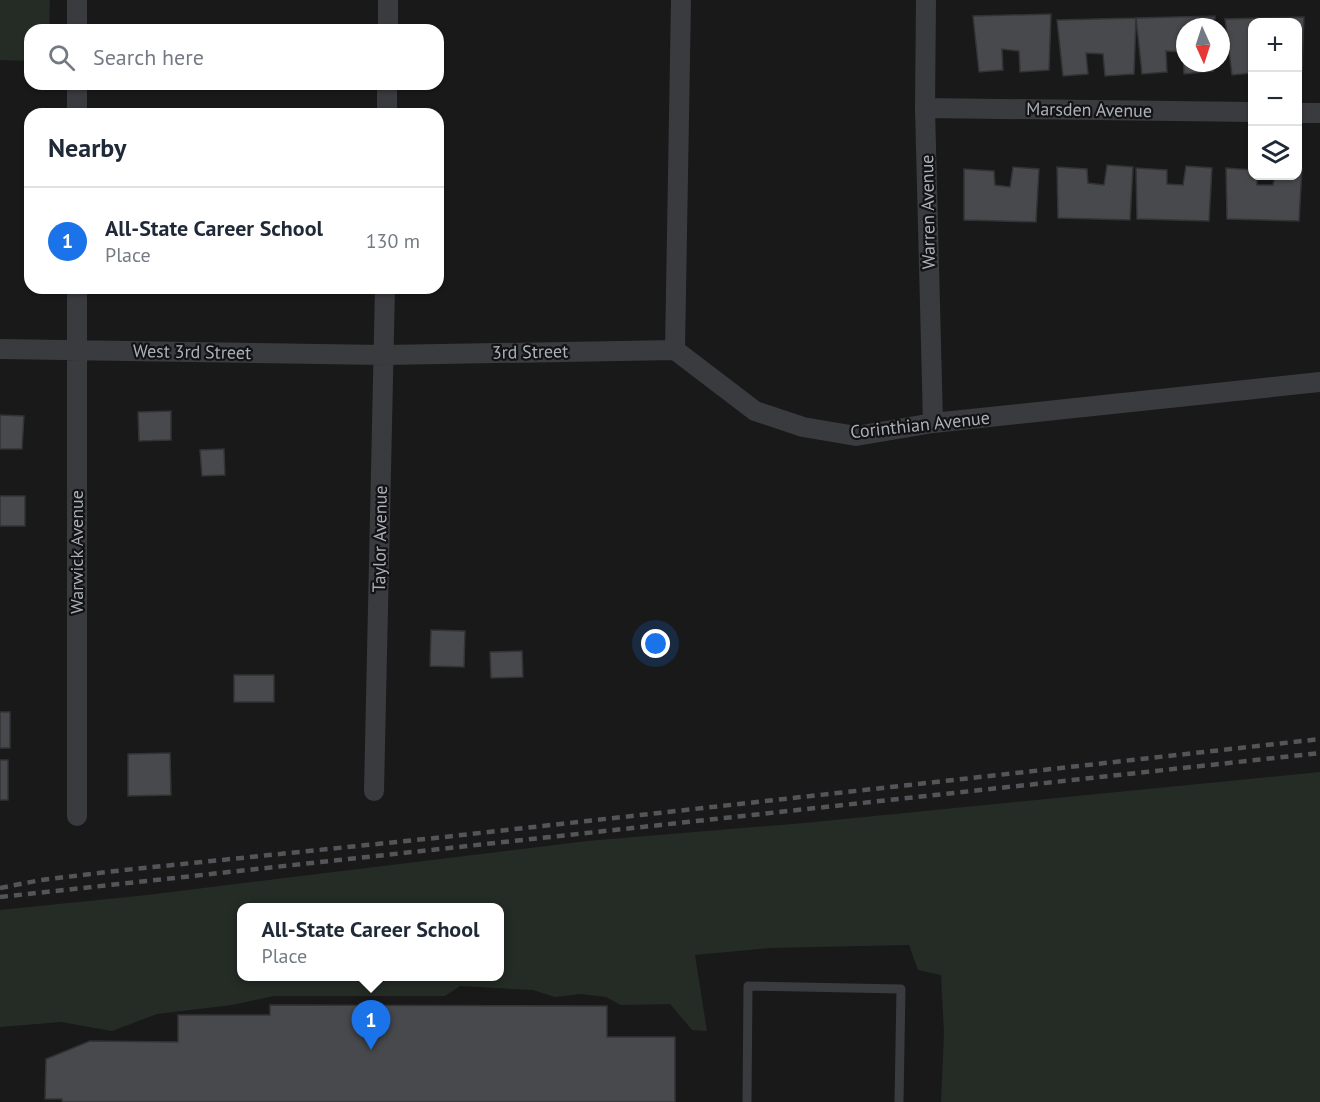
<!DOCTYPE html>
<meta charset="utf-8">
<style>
:root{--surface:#fff;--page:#f2f2f3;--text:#1f2937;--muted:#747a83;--line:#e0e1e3;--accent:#1a73e8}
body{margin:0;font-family:"PT Sans",sans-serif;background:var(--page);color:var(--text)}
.controls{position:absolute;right:18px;top:18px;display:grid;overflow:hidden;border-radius:12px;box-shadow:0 2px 4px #0004}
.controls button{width:54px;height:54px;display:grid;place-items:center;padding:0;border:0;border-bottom:2px solid var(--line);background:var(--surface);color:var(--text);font:30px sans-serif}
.compass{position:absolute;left:1176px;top:18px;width:54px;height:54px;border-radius:50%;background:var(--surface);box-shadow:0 2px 4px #0004;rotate:177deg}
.you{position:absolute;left:656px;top:644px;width:21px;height:21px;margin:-15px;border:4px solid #fff;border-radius:50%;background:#1a73e8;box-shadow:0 0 0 9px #1a73e833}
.badge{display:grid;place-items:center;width:39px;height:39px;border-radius:50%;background:var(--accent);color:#fff;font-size:20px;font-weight:700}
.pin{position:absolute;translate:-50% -50px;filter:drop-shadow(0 2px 3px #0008)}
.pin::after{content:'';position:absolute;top:32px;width:21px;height:18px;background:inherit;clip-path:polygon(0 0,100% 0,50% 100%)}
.popup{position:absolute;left:237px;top:903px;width:267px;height:78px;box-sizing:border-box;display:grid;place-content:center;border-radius:12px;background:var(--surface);filter:drop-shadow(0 2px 4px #0005);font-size:20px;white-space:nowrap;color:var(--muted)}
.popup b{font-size:22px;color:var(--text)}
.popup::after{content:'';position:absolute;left:50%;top:100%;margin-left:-12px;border:12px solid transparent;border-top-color:var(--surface)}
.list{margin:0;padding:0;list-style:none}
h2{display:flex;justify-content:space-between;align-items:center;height:78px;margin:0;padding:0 24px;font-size:26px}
h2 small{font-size:20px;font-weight:400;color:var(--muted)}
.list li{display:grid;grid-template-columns:39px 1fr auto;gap:18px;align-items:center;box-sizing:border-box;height:108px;padding:0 24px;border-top:2px solid var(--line)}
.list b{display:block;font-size:22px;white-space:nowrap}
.list p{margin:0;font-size:20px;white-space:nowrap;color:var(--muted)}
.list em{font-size:20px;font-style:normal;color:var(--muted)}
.icon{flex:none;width:33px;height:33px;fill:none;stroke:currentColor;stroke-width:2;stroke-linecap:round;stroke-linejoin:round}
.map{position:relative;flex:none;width:1320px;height:1102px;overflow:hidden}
.search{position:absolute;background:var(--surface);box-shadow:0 2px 4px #0004;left:24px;top:24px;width:420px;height:66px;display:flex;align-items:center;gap:15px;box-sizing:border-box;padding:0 21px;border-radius:18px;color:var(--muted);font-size:22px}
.panel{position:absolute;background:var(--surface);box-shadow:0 2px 4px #0004;left:24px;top:108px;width:420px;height:186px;border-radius:18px}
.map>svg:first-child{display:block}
</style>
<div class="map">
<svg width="1320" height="1102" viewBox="0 0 1320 1102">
<rect width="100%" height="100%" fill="#19191a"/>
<!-- green -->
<path fill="#252c26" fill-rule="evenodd" d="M0,0H50L49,30H30V61L0,60Z
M1320,772V1102H941L944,1033L941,975L918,970L909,945L770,948L695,955L707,1031L692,1030L670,1004L621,1005L606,997L581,994L555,997L533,990L460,986L445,996H274L232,1005L157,1014L112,1031L61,1022L0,1027V910L147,895L587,841L804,823ZM242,908H500V976H242Z"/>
<!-- building -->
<path fill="#48494c" stroke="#333336" stroke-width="1.5" d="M1051,14L1049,70L1020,72L1019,51L1002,49L1003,70L979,72L973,16Z
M1215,16V27H1185V63H1213V71L1184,74L1183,52L1166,51L1167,72L1142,74L1136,18Z
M1304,17L1302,72L1298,73V22H1252V73L1232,75L1225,19Z
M1136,18L1134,74L1105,76L1103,54L1086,53L1088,74L1063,76L1057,20Z
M1107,165L1133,167L1130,220L1058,218L1057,167L1087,169L1088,183L1104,185Z
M1186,166L1212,168L1209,221L1137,219L1136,168L1167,170V184L1183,185Z
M1013,167L1039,169L1036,222L964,220V169L994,171L995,185L1010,187Z
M1226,168L1252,170V176H1257V185H1273L1275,176H1298V168H1302L1299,221L1227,219Z
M171,411V440L139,441L138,412Z
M0,415L24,416L22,449H0Z
M224,449L225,475L202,476L200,450Z
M0,496H25V526H0Z
M431,630L465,631L464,667L430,666Z
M522,651L523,677L491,678L490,652Z
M234,675H274V702H234Z
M0,712H10V748H0Z
M170,753L171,795L128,796V754Z
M0,760H8V800H0Z
M270,1005L607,1006V1037H675V1102H62V1099H45L46,1059L90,1041L178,1042V1015H270Z"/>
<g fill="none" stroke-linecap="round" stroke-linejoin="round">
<!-- service -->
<path stroke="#3a3b3f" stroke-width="9" d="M747,1102L748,986L901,989L899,1102"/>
<!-- minor -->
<path stroke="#3a3b3f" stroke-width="20" d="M926,0L925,108L933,423
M77,30V0
M388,30V0
M925,108L1252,112
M1298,113H1320
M77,114V84
M387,114V84
M0,349L385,355L675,350
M675,350L755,411L803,427L856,436L933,423L1320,382
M675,350L681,0
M374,791L385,288
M77,816V288"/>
<!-- rail -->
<path stroke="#535559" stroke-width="4.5" stroke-dasharray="8 6" stroke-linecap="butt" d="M0,888L41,880L124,870L435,838L1320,739
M0,897L1320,753"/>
</g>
<g text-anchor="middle" stroke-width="4.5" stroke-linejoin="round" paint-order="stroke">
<!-- street labels -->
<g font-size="18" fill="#acb0b8" stroke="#131315">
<text transform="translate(1089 110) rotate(1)" y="6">Marsden Avenue</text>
<text transform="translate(928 212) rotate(-91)" y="6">Warren Avenue</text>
<text transform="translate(192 352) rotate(1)" y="6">West 3rd Street</text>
<text transform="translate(530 352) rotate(-1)" y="6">3rd Street</text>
<text transform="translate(920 425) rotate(-6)" y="6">Corinthian Avenue</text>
<text transform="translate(380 539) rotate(-89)" y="6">Taylor Avenue</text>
<text transform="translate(77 552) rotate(-90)" y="6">Warwick Avenue</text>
</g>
</g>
</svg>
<div class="controls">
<button>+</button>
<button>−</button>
<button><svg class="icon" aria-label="layers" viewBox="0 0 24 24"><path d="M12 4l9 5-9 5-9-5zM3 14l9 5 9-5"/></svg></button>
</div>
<svg class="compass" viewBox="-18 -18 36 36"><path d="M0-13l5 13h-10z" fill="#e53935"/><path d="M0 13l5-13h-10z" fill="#747a83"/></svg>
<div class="you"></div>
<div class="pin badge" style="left:371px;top:1050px">1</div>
<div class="popup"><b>All-State Career School</b>Place</div>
<div class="search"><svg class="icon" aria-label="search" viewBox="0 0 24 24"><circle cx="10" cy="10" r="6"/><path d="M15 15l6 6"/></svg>Search here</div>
<section class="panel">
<h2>Nearby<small></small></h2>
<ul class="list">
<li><span class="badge">1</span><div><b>All-State Career School</b><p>Place</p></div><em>130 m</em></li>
</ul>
</section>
</div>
